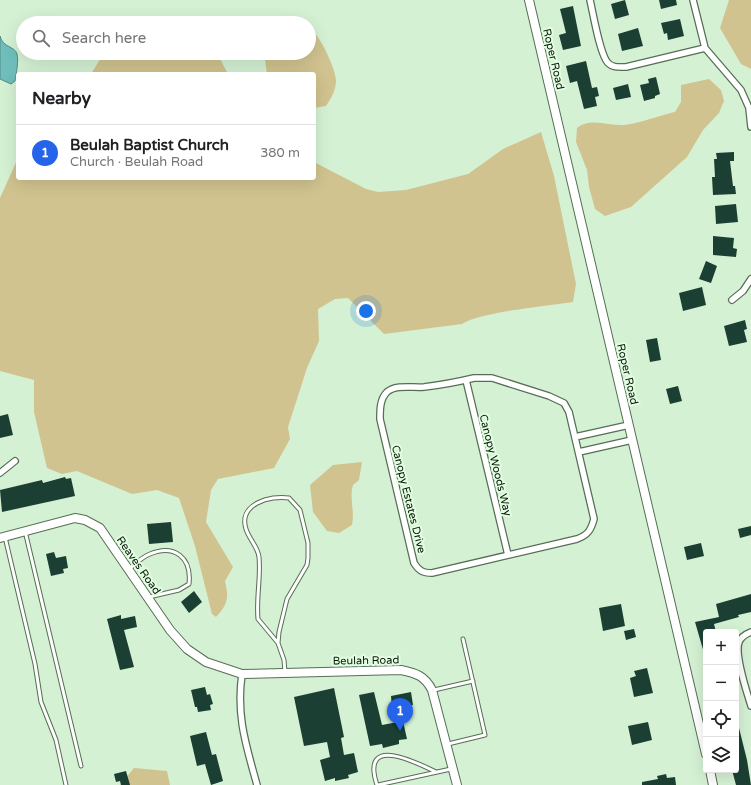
<!DOCTYPE html>
<meta charset="utf-8">
<style>
:root{--surface:#fff;--page:#f6f6f6;--text:#202124;--muted:#757577;--line:#e0e0e0;--accent:#2563eb}
body{margin:0;font-family:"Varela Round",sans-serif;background:var(--page);color:var(--text)}
.controls{position:absolute;right:12px;bottom:12px;display:grid;overflow:hidden;border-radius:4px;box-shadow:0 4px 16px #0002}
.controls button{width:36px;height:36px;display:grid;place-items:center;padding:0;border:0;border-bottom:1px solid var(--line);background:var(--surface);color:var(--text);font:20px sans-serif}
.you{position:absolute;left:366px;top:311px;width:14px;height:14px;margin:-10px;border:3px solid #fff;border-radius:50%;background:#1a73e8;box-shadow:0 0 0 6px #1a73e833}
.badge{display:grid;place-items:center;width:26px;height:26px;border-radius:50%;background:var(--accent);color:#fff;font-size:13px;font-weight:700}
.pin{position:absolute;translate:-50% -33px;filter:drop-shadow(0 1px 2px #0008)}
.pin::after{content:'';position:absolute;top:21px;width:14px;height:12px;background:inherit;clip-path:polygon(0 0,100% 0,50% 100%)}
.list{margin:0;padding:0;list-style:none}
h2{display:flex;justify-content:space-between;align-items:center;height:52px;margin:0;padding:0 16px;font-size:17px}
h2 small{font-size:13px;font-weight:400;color:var(--muted)}
.list li{display:grid;grid-template-columns:26px 1fr auto;gap:12px;align-items:center;box-sizing:border-box;height:56px;padding:0 16px;border-top:1px solid var(--line)}
.list b{display:block;font-size:15px;white-space:nowrap}
.list p{margin:0;font-size:13px;white-space:nowrap;color:var(--muted)}
.list em{font-size:13px;font-style:normal;color:var(--muted)}
.icon{flex:none;width:22px;height:22px;fill:none;stroke:currentColor;stroke-width:2;stroke-linecap:round;stroke-linejoin:round}
.map{position:relative;flex:none;width:751px;height:785px;overflow:hidden}
.search{position:absolute;background:var(--surface);box-shadow:0 4px 16px #0002;left:16px;top:16px;width:300px;height:44px;display:flex;align-items:center;gap:10px;box-sizing:border-box;padding:0 14px;border-radius:22px;color:var(--muted);font-size:15px}
.panel{position:absolute;background:var(--surface);box-shadow:0 4px 16px #0002;left:16px;top:72px;width:300px;height:108px;border-radius:4px}
.map>svg:first-child{display:block}
</style>
<div class="map">
<svg width="751" height="785" viewBox="0 0 751 785">
<rect width="100%" height="100%" fill="#d5f1d4"/>
<!-- green -->
<path fill="#d0c38f" d="M729,0H751V69L741,64L720,28Z
M309,27C320,35 335,67 336,80C336,90 331,99 326,106L314,108V74H267L264,53H309Z
M104,53H217L228,74H91Z
M709,79L721,90L724,101L719,113L703,130L687,157L631,207L605,216L595,209L589,187L587,170L576,142L577,128C590,118 604,125 620,125C632,126 661,115 675,112L681,102V85Z
M541,132L554,176L576,284L573,302C548,306 480,312 462,324L384,334L348,298L335,299L318,309L319,341L307,368L288,427L290,439L274,468L218,479L211,490L206,522L233,567L225,581C229,598 228,604 216,617L212,614L195,546L179,498L157,490L132,494L77,471L62,474L47,468L34,412V380L0,371V198L18,158V178H314V162L366,189L378,192L406,190L468,174L503,149Z
M362,462L359,480L353,485C349,498 355,511 352,525L339,533L327,531L313,512L310,485L333,465Z
M134,768L167,771L170,785H120Z"/>
<!-- water -->
<path fill="#6fbebb" stroke="#518c86" d="M0,36C3,48 15,46 17,54C19,61 16,74 15,81L11,84L0,79Z"/>
<!-- building -->
<path fill="#1b4033" d="M625,0L629,15L615,19L611,4Z
M659,0H676L677,5L661,9Z
M573,6L581,46L563,50L559,35L566,33L560,9Z
M680,19L684,36L668,40L667,33L664,34L661,23Z
M638,28L643,46L622,51L618,34Z
M586,61L592,88L597,87L599,96L595,97L597,106L584,109L577,81L570,83L566,66Z
M656,77L660,94L655,96V98L644,101L640,85L649,83L648,79Z
M628,84L631,97L616,100L613,88Z
M734,152V161H730L733,186H735L736,194L713,195L712,177H715L714,159H717L716,153Z
M736,204L738,222L716,224L715,206Z
M713,236L734,238L733,248L737,249L736,257L713,255Z
M706,261L717,266L711,283L699,279Z
M702,287L706,305L683,311L679,293Z
M745,320L747,329L744,330L747,342L729,346L724,326Z
M657,338L661,360L650,362L646,340Z
M678,386L682,401L670,404L666,389Z
M8,414L13,435L0,438V416Z
M65,477L66,479L71,478L75,496L2,512L0,490L42,480L43,483Z
M171,522L173,542L149,544L147,524Z
M751,526V535L740,538L738,529Z
M701,543L704,556L687,560L684,547Z
M54,552L56,558L66,556L68,568L63,569L64,573L51,576L46,554Z
M194,591L202,602L189,613L181,602Z
M751,594V612L738,615L739,617L714,624L716,632H706V652L704,653L695,622L719,617L716,604Z
M621,604L625,626L603,631L599,608Z
M121,615V619L135,616L137,627L124,630L134,667L120,670L107,619Z
M634,629L636,637L626,640L624,631Z
M647,668L653,693L634,697L630,678L636,676L634,671Z
M205,687L207,695L210,694L213,704L210,705L211,710L198,712L197,707H195L191,690Z
M334,688L344,737L341,738L344,755L354,753L358,772L348,775L349,778L335,781V778L325,781L320,760L330,757L327,742L304,746L294,697Z
M374,692L382,725L403,721L407,739L399,740V744L383,748L382,744L370,746L359,695Z
M411,692L413,705L392,709L391,696Z
M648,722L652,740L632,745L628,726Z
M738,724L747,760L751,785H736L732,770H736V725Z
M206,732L212,755L216,754L223,781L211,785L205,764L197,766L190,736Z
M126,771L130,785H121L120,781L116,782L114,774Z
M666,774L667,778L675,777L676,785H642V782L658,779L657,776Z"/>
<g fill="none" stroke-linecap="round" stroke-linejoin="round">
<defs>
<path id="lane" d="M25,531L81,766
M5,537L35,664L41,702L56,740L66,785
M129,569C135,564 142,557 150,554C174,544 192,557 189,584L179,590L149,597
M278,643L258,619C256,598 261,578 259,557C258,547 249,539 246,529C238,504 270,495 289,498L300,510L308,543V558L307,565L287,599L279,632L278,643L284,660L285,672
M434,690L473,681
M448,744L485,735L463,639
M377,785C360,734 416,762 436,772
M378,785L451,769"/>
<path id="street" d="M590,0C593,13 600,55 608,63C613,68 619,67 626,67L705,48
M693,0L705,48L741,90L749,108L751,127
M732,300L743,291L751,279
M474,378H492L549,396L564,403L569,412L594,519C591,530 588,535 577,539L432,573C423,573 419,571 414,563L380,419C380,409 380,399 387,392C396,384 413,388 424,387C441,385 457,382 474,378Z
M466,380L508,555
M575,437L629,425
M579,452L632,440
M0,473L15,461
M751,632C746,634 741,637 739,642C734,655 747,692 751,706
M242,674C236,716 246,745 257,785"/>
<path id="secondary" d="M529,0L706,754
M0,538L75,518L85,520L100,528L170,630L187,649L206,662L242,674L401,670C416,673 425,676 432,690L457,785
M710,770L713,785"/>
</defs>
<!-- lane casing -->
<use href="#lane" stroke="#566e55" stroke-width="5"/>
<!-- street casing -->
<use href="#street" stroke="#566e55" stroke-width="8"/>
<!-- secondary casing -->
<use href="#secondary" stroke="#566e55" stroke-width="10"/>
<!-- lane -->
<use href="#lane" stroke="#fff" stroke-width="3"/>
<!-- street -->
<use href="#street" stroke="#fff" stroke-width="5.5"/>
<!-- secondary -->
<use href="#secondary" stroke="#fff" stroke-width="8"/>
</g>
<g text-anchor="middle" stroke-width="4" stroke-linejoin="round" paint-order="stroke">
<!-- street labels -->
<g font-size="11" fill="#0c160c" stroke="#e2fee1">
<text transform="translate(554 59) rotate(77)" y="4">Roper Road</text>
<text transform="translate(628 374) rotate(77)" y="4">Roper Road</text>
<text transform="translate(496 465) rotate(76)" y="4">Canopy Woods Way</text>
<text transform="translate(409 499) rotate(76)" y="4">Canopy Estates Drive</text>
<text transform="translate(139 565) rotate(55)" y="4">Reaves Road</text>
<text transform="translate(366 660) rotate(-1)" y="4">Beulah Road</text>
</g>
</g>
</svg>
<div class="controls">
<button>+</button>
<button>−</button>
<button><svg class="icon" aria-label="locate" viewBox="0 0 24 24"><circle cx="12" cy="12" r="6"/><path d="M12 2v4M12 18v4M2 12h4M18 12h4"/></svg></button>
<button><svg class="icon" aria-label="layers" viewBox="0 0 24 24"><path d="M12 4l9 5-9 5-9-5zM3 14l9 5 9-5"/></svg></button>
</div>
<div class="you"></div>
<div class="pin badge" style="left:400px;top:731px">1</div>
<div class="search"><svg class="icon" aria-label="search" viewBox="0 0 24 24"><circle cx="10" cy="10" r="6"/><path d="M15 15l6 6"/></svg>Search here</div>
<section class="panel">
<h2>Nearby<small></small></h2>
<ul class="list">
<li><span class="badge">1</span><div><b>Beulah Baptist Church</b><p>Church · Beulah Road</p></div><em>380 m</em></li>
</ul>
</section>
</div>
